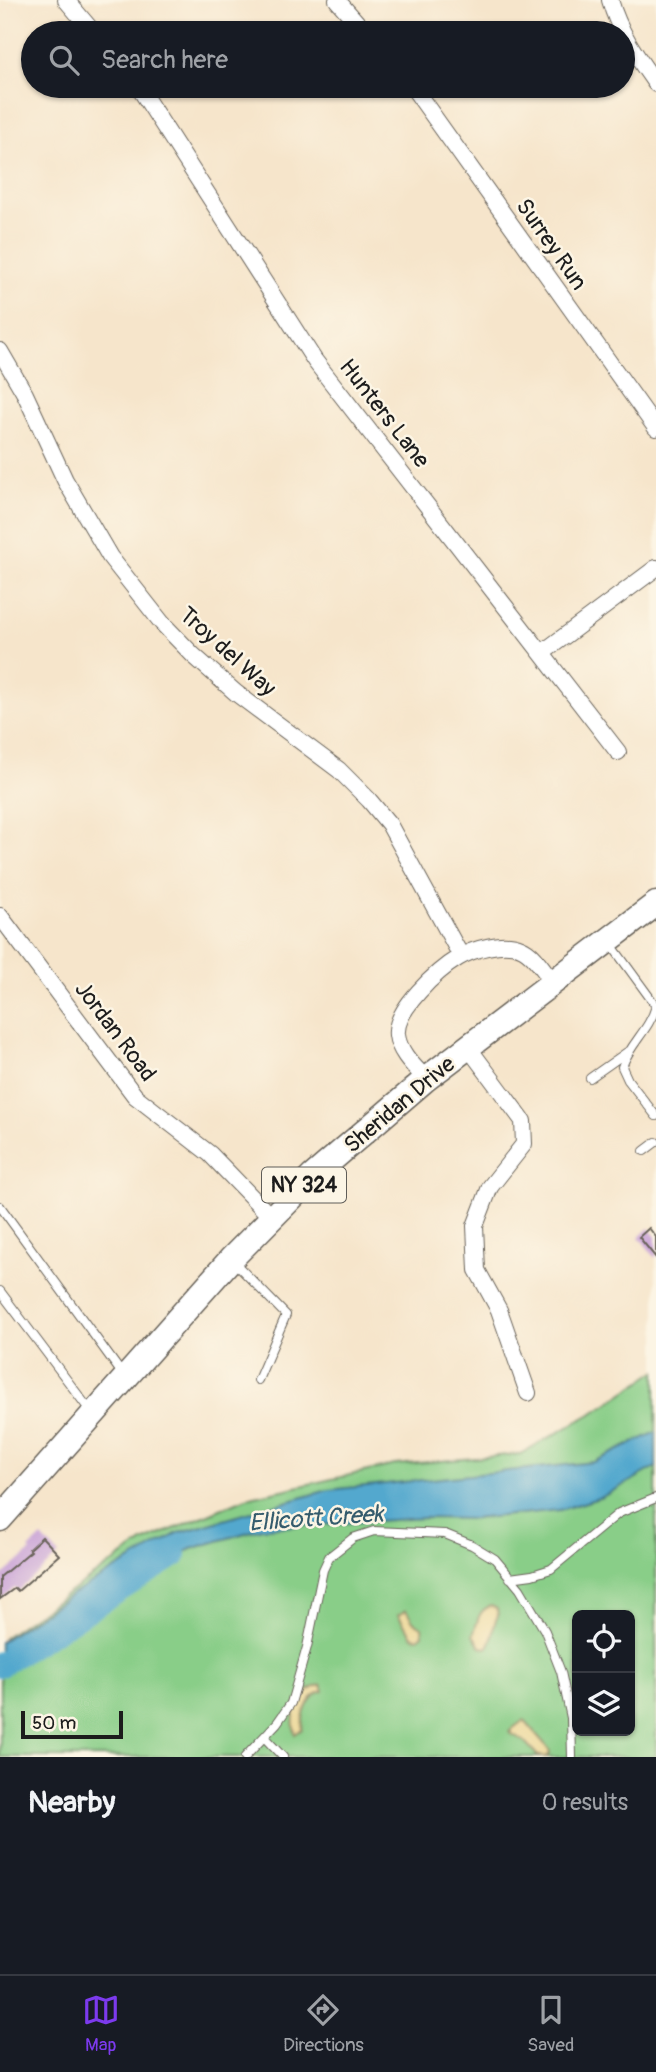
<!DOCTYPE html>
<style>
:root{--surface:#171b24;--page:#242831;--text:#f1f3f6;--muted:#9ea1a6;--line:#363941;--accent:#7c3aed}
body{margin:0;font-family:Pangolin,sans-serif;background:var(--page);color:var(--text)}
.controls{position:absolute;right:21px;bottom:21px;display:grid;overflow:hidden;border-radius:10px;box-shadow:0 2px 5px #0004}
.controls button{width:63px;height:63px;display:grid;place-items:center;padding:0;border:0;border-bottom:2px solid var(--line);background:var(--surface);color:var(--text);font:35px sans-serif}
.scale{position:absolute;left:21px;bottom:18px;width:102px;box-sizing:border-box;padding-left:7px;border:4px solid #1c1c1c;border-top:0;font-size:19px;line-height:24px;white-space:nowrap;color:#1c1c1c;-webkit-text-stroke:5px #fcf5e5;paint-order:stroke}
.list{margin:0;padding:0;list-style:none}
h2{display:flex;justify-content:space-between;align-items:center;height:91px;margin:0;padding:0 28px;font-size:30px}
h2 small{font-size:23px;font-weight:400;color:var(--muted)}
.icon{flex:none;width:38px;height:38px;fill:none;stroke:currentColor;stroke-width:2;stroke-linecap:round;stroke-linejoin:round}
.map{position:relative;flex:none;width:656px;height:1757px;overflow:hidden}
.search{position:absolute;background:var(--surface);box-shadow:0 2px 5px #0004;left:21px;right:21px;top:21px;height:77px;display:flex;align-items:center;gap:18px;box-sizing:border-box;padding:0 24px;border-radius:38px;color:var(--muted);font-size:26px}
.sheet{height:217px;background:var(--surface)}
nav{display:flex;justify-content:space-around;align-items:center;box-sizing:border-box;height:98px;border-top:2px solid var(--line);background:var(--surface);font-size:19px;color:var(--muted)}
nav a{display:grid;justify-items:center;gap:4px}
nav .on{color:var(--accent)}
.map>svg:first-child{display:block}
</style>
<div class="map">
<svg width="656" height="1757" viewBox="0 0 656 1757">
<rect width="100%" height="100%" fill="#fcf5e5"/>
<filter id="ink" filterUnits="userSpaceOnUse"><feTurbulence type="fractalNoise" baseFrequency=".0143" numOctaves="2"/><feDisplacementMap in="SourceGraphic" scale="14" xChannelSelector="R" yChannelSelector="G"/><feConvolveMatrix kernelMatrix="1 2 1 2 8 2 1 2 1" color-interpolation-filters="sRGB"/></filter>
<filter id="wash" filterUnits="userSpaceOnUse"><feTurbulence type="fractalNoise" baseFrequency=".00686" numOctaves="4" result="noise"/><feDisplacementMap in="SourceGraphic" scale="28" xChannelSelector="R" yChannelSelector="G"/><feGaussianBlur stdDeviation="1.57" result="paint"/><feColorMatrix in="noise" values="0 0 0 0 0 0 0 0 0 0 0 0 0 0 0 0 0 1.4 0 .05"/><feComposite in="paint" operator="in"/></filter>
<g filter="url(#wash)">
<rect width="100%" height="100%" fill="#f6e5cb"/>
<!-- green -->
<path fill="#89ce88" stroke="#527552" stroke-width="2" fill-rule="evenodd" d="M656,1371V1757H0V1644L6,1636L143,1542L246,1498L395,1465L520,1454L596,1411ZM577,1615H630V1731H577Z"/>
<!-- sand -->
<path fill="#eeda9e" stroke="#857b5d" stroke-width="2" d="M491,1606L497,1609L498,1616C491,1626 495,1639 487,1648L481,1647L473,1635C478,1623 477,1610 491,1606Z
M406,1610L414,1622L422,1627L423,1634L418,1638L413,1637L398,1615Z
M322,1685L324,1691C307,1695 303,1713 302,1729L295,1734C290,1711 298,1690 322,1685Z
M524,1720L549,1749L550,1754L547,1757L538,1756L524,1741L510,1733L512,1729Z"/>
<!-- water -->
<path fill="#52a8ce" stroke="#376275" stroke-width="2" d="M656,1432V1467L602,1497L560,1510L472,1519L425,1518L262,1528L191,1549L83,1607L0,1659V1642L71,1595L178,1533L328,1490L594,1462Z"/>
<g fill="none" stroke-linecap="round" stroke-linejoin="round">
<!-- river -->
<path stroke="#52a8ce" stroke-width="24" d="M0,1665L175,1555"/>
</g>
<g id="blocks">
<!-- building -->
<path fill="#c298d5" d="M649,1228L656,1237V1258L639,1237Z
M42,1537L59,1555L18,1591L15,1588L0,1599V1577L31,1551L29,1549Z"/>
</g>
</g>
<g filter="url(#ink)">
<use href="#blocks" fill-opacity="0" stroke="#686259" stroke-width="2"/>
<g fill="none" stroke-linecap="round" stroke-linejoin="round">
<defs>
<path id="service" d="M610,943L656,1006
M656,1006C649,1031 630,1043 622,1067L628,1080L656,1116
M590,1078L627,1052
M644,1151L656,1142
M0,1206L123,1375
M233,1261L286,1315L258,1380
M0,1291L91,1412
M510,1578L532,1575L551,1569L619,1513L656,1498
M264,1737L283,1757
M245,1757L277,1723L291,1703L307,1647L323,1570L329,1557L353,1538L374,1531L445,1534L472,1545L495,1559L520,1589L545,1631L561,1672L571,1718L572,1757"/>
<path id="minor" d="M66,0L94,33
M337,0L366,33
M610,0C619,32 637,57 656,84
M138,86L315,361L618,752
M412,86L656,428
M0,351L25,394L65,480L110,557L162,623L193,655L236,693L339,770L369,800L389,824L461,956
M542,653L656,568
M0,916L135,1096L210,1154L271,1217
M468,1047L523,1121L524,1144L490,1187L475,1226L477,1270L499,1310L528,1393
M426,1079C415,1067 399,1053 397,1035C394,1010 438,970 458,958C473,949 504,940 521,948C534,953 544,971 553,982"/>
<path id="primary" d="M0,1519L231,1259L313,1176L426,1079L656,904"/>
</defs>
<!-- service casing -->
<use href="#service" stroke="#686259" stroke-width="10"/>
<!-- minor casing -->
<use href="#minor" stroke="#686259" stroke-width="18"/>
<!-- primary casing -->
<use href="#primary" stroke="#686259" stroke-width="27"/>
<!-- service -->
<use href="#service" stroke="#fff" stroke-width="8"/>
<!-- minor -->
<use href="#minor" stroke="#fff" stroke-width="16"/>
<!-- primary -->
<use href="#primary" stroke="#fff" stroke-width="24"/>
</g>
</g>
<g text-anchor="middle" stroke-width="5" stroke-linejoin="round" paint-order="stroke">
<!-- shield labels -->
<rect fill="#fcf5e5" stroke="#5f5d58" stroke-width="2" x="262" y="1167.5" width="84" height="35" rx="5"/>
<g font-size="21" font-weight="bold" fill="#1c1c1c">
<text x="304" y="1192">NY 324</text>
</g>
<!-- street labels -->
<g font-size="23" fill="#1c1c1c" stroke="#fcf5e5">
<text transform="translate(552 244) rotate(55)" y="8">Surrey Run</text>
<text transform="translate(385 413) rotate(52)" y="8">Hunters Lane</text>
<text transform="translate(228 651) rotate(42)" y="8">Troy del Way</text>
<text transform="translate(116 1031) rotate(53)" y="8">Jordan Road</text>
<text transform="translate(399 1104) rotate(-40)" y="8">Sheridan Drive</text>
</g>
<!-- water labels -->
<g font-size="24" font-style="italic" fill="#345b6c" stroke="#fcf5e5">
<text transform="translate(316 1518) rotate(-4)" y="8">Ellicott Creek</text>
</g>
</g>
</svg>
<div class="controls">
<button><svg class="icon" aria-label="locate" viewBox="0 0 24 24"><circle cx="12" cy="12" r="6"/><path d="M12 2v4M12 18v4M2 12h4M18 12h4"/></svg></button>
<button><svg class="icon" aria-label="layers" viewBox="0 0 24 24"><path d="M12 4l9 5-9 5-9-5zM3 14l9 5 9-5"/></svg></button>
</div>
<div class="scale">50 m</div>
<div class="search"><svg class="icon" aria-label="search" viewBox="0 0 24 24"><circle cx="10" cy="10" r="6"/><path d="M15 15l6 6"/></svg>Search here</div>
</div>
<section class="sheet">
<h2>Nearby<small>0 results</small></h2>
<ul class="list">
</ul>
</section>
<nav>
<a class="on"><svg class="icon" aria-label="map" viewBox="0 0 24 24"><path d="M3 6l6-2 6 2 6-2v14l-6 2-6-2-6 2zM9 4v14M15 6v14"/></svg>Map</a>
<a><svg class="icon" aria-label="directions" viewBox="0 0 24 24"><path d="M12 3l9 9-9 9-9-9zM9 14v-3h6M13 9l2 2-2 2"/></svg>Directions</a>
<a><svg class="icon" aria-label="saved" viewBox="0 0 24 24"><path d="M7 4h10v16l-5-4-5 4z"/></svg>Saved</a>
</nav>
